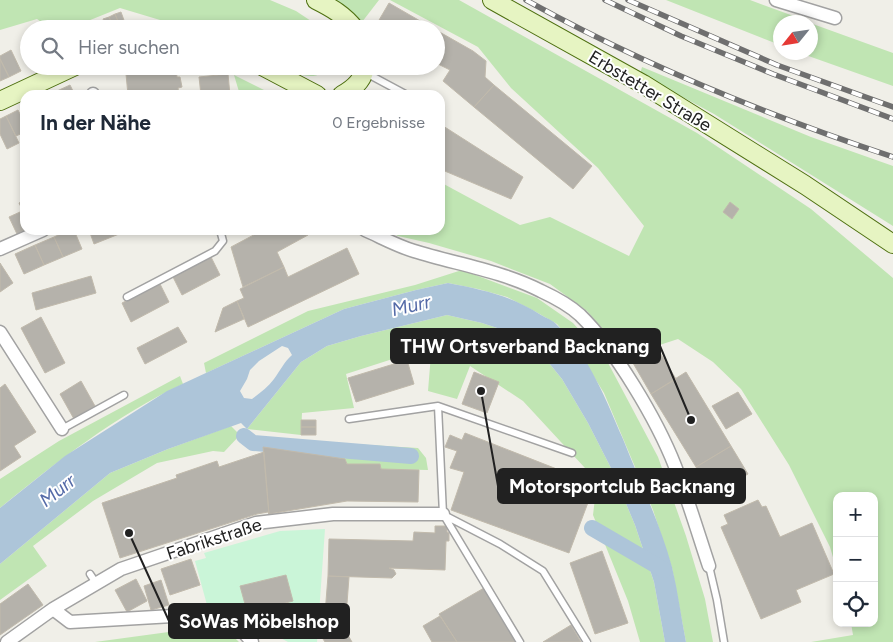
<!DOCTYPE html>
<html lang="de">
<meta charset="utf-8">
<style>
:root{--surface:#fff;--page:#f2f2f3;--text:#1f2937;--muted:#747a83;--line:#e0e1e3}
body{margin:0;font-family:Figtree,sans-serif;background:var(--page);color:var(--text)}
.controls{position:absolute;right:15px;bottom:15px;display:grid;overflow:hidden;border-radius:10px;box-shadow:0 2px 8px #0003}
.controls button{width:45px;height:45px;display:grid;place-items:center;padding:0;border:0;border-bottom:1px solid var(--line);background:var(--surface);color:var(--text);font:25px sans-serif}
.compass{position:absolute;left:773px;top:15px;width:45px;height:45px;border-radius:50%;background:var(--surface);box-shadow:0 2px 8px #0003;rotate:240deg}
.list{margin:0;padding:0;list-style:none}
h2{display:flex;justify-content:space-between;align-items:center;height:65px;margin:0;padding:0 20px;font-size:21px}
h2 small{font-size:16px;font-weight:400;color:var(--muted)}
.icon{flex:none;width:28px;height:28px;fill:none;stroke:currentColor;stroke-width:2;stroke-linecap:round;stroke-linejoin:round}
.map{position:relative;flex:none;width:893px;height:642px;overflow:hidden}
.search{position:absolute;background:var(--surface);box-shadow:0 2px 8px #0003;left:20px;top:20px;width:425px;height:55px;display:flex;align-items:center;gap:12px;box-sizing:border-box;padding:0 18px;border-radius:28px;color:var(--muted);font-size:19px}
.panel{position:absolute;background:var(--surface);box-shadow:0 2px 8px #0003;left:20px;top:90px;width:425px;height:145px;border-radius:15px}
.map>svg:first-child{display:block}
</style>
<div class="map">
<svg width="893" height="642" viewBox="0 0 893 642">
<rect width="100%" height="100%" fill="#f0efe8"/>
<!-- grass -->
<path fill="#c0e5b3" d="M0,0H270L296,11L323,29H190L120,8L68,29H51L37,19L0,30Z
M334,0H379L362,22Z
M390,0H459L697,133L811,209L893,278V642H811L853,635L851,623H874V496H837V571L830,547L789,465L741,389L713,362L678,339L623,357L613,341L587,311L550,284L491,261L429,243L398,236L387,230H440V182L520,225L550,217L629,256L644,226L598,168L511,88L478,47Z
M666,0H750L810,22H780V45Z
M810,23L893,53V86L800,53L810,52Z
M281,66H329C317,84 297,74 281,66Z
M642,67L811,137L893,166V226L714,114L640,74Z
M234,75L274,95H240Z
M462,270L537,298L573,323L607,361L658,457L686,536L705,599L713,642H686L672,568L653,510L604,393L573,343L557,324L536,312L507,297L478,289L448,283L416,290L344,309L206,373L204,363L308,311L415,285Z
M447,315L482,323L515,334L540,352L562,379L588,423L611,468L635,525L654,582L665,642H640L628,601L593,515L597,481L523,401L470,366L457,399L428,391L431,354L405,355L346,374L354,408L302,413L301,435L247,429L301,362L327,346L361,336Z
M180,376L183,384C118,414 55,463 0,508V479L59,441Z
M231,426L240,435L224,452L213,451L157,463L93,501L33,546L47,566L0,600V564L110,473L168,449Z
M255,438L418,448L426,458L428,470L381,469L380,464H347L345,459L255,447Z
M198,628L233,636L239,642H95Z"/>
<!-- park -->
<path fill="#caf5d8" d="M325,529L317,642H288L230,611L207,605L195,561L206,558L204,553L280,531Z"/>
<!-- water -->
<path fill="#adc5d9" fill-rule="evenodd" d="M448,283C484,290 509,295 541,315C546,318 553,320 557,325C588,353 607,402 623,439C640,482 660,523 672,567C678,592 681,617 686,642H665L654,582L635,525L611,468L588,423L562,379L540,352L515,334L482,323L447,315L361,336L327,346L301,362L247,429L241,423L168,449L110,473L0,564V508L65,456L167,391L344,309L416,290ZM282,346L288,348L292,355C284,362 280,371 274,379C268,387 260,393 252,399L244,398L240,391L247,379L250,370L259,361Z"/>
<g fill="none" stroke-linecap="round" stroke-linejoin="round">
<!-- canal -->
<path stroke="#adc5d9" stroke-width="16" d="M244,436L253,443L411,456
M592,528L664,570"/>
</g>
<!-- building -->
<path fill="#b5b2ab" stroke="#c1baac" d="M389,3L434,29H378L375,27Z
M121,12L125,23L120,26L115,14Z
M115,14L120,26L114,28L109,17Z
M109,17L114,28L112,29H107L103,19Z
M231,21L243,22V29H231Z
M436,30L473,51L486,61L485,77L494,85L474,107L443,81L450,70L436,63Z
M11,50L21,71L9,77L0,59V56Z
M0,59L9,77L0,81Z
M176,69L177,77H180L182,87L178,88L179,95H128L126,74Z
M228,74L230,95H201L199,77Z
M70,85L75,95H59L57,91Z
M494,85L592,166L573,189L474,107Z
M18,110L25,124V132L16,136L6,116Z
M6,116L19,143L7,149L0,134V119Z
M440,124L523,177L511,199L440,169Z
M25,200V223L20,212L23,211L19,203Z
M730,202L739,209L732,219L723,212Z
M20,212L25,223V230L17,234L9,217Z
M69,230H74L82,249L63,257L54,237Z
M89,230H129L94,244Z
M263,230H306L308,235L277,252L284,267L243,287L231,247Z
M54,237L63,257L44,265L35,245Z
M35,245L44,265L24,274L15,254Z
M347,248L359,274L248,327L237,301L244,298L240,289L284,267L288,277Z
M211,257L220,275L182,295L173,277Z
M0,263L13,283L0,292Z
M91,276L96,293L36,310L32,293Z
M160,284L169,302L131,322L122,303Z
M237,301L244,319L215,332L223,308Z
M41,317L65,363L45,373L21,328Z
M178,327L187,342L145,364L137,348Z
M657,348L676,379L651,394L633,363Z
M407,360L414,384L356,402L348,378Z
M474,372L499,382L487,413L462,404Z
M686,372L731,446L696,467L651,394Z
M81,381L95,406L74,419L60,394Z
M5,384L36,432L14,446L21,457L0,471V388Z
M738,392L752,414L726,429L712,406Z
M301,420H316V427H301Z
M301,427H316V435H301Z
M465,433L595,484L569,553L451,510L464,472L450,468L457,451L445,447L450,435L462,440Z
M731,446L748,474L712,495L696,467Z
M263,447L345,459L347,464H380L381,469L419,470L418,502L347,501L269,514Z
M264,452L269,514L268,512L257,514L120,558L102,503L177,478L176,475L217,461L219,467Z
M758,500L762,507L766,506L780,537L812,523L834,574L796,590L801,602L761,619L721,527L728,524L724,515Z
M435,526H447V532L449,533V541H446L445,570L389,568L394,570L396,574L392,578L328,576L329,539L413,541L414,532L435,533Z
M602,551L628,623L595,634L570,563Z
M191,559L200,585L170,595L161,569Z
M286,575L293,601L282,604V606L248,615L240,586Z
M328,576L349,577L345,630L352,642H325L323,639Z
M136,579L147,601L127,612L115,590Z
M161,580L169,605L151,610L144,586Z
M28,584L43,605L0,635V604Z
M484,588L516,642H457L439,614Z
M440,616L457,642H432L423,626Z
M571,625L581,642H543Z"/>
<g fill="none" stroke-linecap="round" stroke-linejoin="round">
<defs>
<path id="lane" d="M366,73L407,95
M127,297L215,251L223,241L220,230
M438,406L443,514L520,642
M349,419L438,406L572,453
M62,429L124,395
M444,515L500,544L543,571L587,642
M709,566L717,600L724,642
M90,574L96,583"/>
<path id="street" d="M776,0L835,18
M93,94V95
M365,230C381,237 397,246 414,251C456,264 502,271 541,291C554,297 569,305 580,315C615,349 657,420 675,466C688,499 698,533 709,566
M0,249L43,230
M0,332L62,429
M53,609L70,622L190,615L221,621L240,628L252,642
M7,642L53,609L121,569L256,523L333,514H443"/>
<path id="secondary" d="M316,0C332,8 344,15 355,29
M492,0L643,84L805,185L893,244
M262,66L317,95
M342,95C353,89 364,80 365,66
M0,101L75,66"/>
</defs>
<!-- lane casing -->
<use href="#lane" stroke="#a2a2a2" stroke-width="9"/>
<!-- street casing -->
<use href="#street" stroke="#a2a2a2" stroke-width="15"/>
<!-- secondary casing -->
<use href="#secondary" stroke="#4e7010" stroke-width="20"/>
<!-- lane -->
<use href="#lane" stroke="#fff" stroke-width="6"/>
<!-- street -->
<use href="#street" stroke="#fff" stroke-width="12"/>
<!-- secondary -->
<use href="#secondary" stroke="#e6f4c2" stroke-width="18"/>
<defs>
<path id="rail" d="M526,0C643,65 767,115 893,157
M605,0L681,36L773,74L893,119
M628,0L777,65L893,107"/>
</defs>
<!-- rail casing -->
<use href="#rail" stroke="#6f6f6f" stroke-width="5.5"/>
<!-- rail -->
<use href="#rail" stroke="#fff" stroke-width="4" stroke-dasharray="11" stroke-linecap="butt"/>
</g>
<g text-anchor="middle" stroke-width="4" stroke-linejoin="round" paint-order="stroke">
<!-- street labels -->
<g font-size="18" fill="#212121" stroke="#fff">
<text transform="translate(650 91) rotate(31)" y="6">Erbstetter Straße</text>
<text transform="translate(214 539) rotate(-18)" y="6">Fabrikstraße</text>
</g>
<!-- water labels -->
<g font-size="19" font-style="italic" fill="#556ba8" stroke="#fff">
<text transform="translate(411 305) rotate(-13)" y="7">Murr</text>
<text transform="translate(57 490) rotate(-38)" y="7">Murr</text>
</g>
</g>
<!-- callouts -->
<path fill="none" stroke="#212121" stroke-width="2" d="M691 420L660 346M481 391L498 486M129 533L169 621"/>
<g fill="#212121" stroke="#fff" stroke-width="2">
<circle cx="691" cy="420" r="5"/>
<circle cx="481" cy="391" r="5"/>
<circle cx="129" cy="533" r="5"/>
</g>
<g fill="#212121" stroke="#212121" stroke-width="2">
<rect x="391" y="329" width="269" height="34" rx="5"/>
<rect x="498" y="469" width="247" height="34" rx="5"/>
<rect x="169" y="604" width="180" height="34" rx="5"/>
</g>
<g font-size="19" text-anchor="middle" font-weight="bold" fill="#fff">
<text x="525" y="353">THW Ortsverband Backnang</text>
<text x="622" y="493">Motorsportclub Backnang</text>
<text x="259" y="628">SoWas Möbelshop</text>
</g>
</svg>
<div class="controls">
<button>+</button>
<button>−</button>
<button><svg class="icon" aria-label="locate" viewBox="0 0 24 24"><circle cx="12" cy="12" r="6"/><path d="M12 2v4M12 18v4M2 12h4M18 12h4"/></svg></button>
</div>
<svg class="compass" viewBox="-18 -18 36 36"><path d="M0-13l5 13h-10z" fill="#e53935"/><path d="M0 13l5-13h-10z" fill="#747a83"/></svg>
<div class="search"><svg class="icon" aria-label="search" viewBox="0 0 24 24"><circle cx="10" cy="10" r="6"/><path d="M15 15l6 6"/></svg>Hier suchen</div>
<section class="panel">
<h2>In der Nähe<small>0 Ergebnisse</small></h2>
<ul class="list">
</ul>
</section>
</div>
